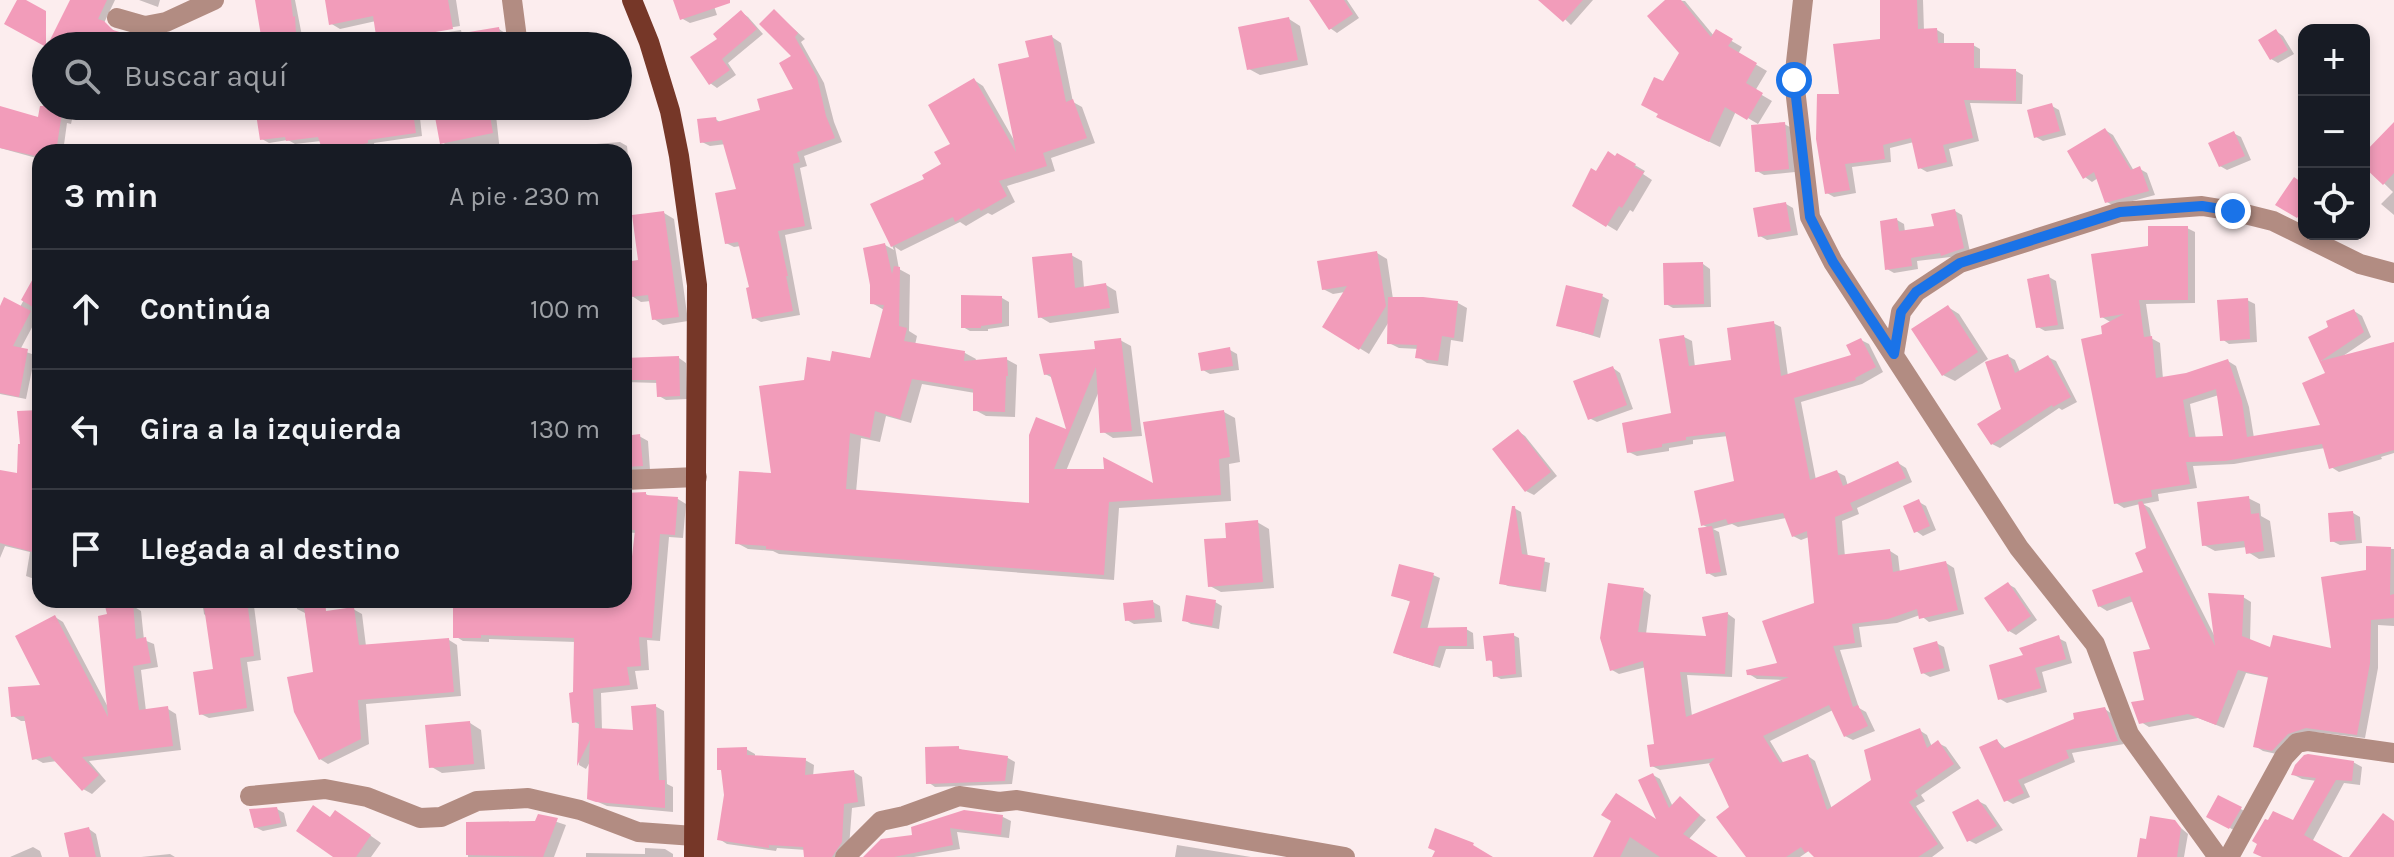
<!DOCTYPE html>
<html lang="es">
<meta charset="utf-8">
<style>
:root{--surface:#171b24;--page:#242831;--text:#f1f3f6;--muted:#9ea1a6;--line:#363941}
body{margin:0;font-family:Karla,sans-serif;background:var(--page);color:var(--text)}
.controls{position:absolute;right:24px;top:24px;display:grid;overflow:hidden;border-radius:16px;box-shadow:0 4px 12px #0003}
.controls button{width:72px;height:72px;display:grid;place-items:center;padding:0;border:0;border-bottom:2px solid var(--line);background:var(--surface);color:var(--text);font:40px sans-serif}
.stop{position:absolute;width:24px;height:24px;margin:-18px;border:6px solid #1a73e8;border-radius:50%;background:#fff}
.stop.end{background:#1a73e8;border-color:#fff;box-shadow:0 2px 8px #0008}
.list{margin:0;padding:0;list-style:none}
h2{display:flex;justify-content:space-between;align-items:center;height:104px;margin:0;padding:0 32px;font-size:34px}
h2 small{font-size:26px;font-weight:400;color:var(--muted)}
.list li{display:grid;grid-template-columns:52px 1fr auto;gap:24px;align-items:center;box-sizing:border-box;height:120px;padding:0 32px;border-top:2px solid var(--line)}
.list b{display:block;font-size:30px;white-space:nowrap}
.list em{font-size:26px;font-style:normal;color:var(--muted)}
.icon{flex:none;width:44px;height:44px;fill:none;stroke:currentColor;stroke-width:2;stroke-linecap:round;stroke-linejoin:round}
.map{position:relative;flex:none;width:2394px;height:857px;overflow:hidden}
.search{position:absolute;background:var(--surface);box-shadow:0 4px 12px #0003;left:32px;top:32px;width:600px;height:88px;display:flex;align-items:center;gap:20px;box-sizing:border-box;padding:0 28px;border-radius:44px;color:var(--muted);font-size:30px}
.panel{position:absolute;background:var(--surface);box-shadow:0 4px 12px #0003;left:32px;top:144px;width:600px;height:464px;border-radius:24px}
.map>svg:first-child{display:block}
</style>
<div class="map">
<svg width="2394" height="857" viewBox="0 0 2394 857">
<rect width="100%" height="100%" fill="#fcedee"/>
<!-- shadow -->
<path fill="#0003" fill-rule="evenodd" d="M73,0H115L104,23L118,34L142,41L161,40L168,46H68Z
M139,0H160L158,7Z
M257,0H295L302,36L269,38L263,35Z
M327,0H456L460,26L385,38V42L461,30L462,35L499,29L508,35L510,46H458L456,35L388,46L379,40L376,21L340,29L330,23Z
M675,0H712L717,15L690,23L681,18Z
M1321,0H1347L1359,18L1337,33L1330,28Z
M1545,0H1593L1571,25Z
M1668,0L1685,1L1714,36L1716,32L1742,47L1738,54L1767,71L1755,91L1772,101L1758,124L1736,111L1720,147L1669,122L1664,84L1682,53Z
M1881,0H1923L1924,31L1937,30L1944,34V45H1973L1980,49V70L2016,71L2023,75L2022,104L1970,103L1979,141L1949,149L1953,166L1927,172L1920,168L1914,142L1890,148L1891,162L1852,167L1856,193L1834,197L1827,193L1841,96L1882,40Z
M774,11L805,39L801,42L824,83L834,122L842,142L804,156L807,166L800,168L812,229L785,235L800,315L761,322L754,318L751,289L741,246L734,247L726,243L739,191L726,144L710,146L702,142L715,119L722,123L762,112L796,90L794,56Z
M741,12L748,17L763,34L728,63L736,75L717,88L710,83L720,39Z
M1289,19L1300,26L1308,65L1260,75L1249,69Z
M2276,31L2283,36L2294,54L2278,63L2271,59Z
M1052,37L1061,43L1073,102L1082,107L1095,143L1051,158L1055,171L1007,186L1015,202L992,215L988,213L966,226L960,222L901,251L895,247L899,269L910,275L909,331L917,336L915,345L965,353L976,359L975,362L1006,359L1017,365L1015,417L986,416L975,410V393L922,384L911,423L886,416L880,442L861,438L856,492L1031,505L1037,419L1069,433L1053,378L1045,374L1120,340L1131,346L1142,436L1113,438L1102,431L1099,391L1066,471L1155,487L1224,412L1235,418L1240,462L1229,464L1231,501L1119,508L1114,580L779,554L773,551L748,549L737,543L773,475L806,382L832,363L872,360L884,310L872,303L885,245L894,250L873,205L926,180L944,165L974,80L983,86L1015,142L1031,59Z
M38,55L46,57V87L42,85L43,81L32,76Z
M46,90V106H75L71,124L67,123L63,152H40V159L0,148V108L40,120Z
M402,106L419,109L422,136L374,143L375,147L347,152H324L321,141L295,144L288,140L269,143L262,139L299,110L306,114V118L346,110L352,113Z
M467,106H495L500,152H462V146L451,148L442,142L468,113Z
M2052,106L2059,110L2066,135L2043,141L2036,137Z
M1784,124L1792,128L1795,172L1764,175L1757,171Z
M2394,125V215L2381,204L2393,192L2364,164V156Z
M2105,130L2113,135L2134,171L2140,169L2147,173L2155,195L2114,206L2107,202L2098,178L2092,182L2085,177Z
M2233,133L2241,137L2251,160L2227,170L2220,166Z
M620,142L627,146L631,184L624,185V152H585L584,145Z
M1628,161L1645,171L1643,174L1652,180L1633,212L1630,210L1617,231L1574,205L1597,173Z
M2304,186V220L2278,204Z
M1786,204L1793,208L1798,235L1767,240L1760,236Z
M1955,211L1962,215L1970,252L1959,256L1917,261L1918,269L1894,273L1887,269L1897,220L1904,224L1905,232L1936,228Z
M664,213L674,219L688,321L663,325L654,319L651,301L641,302L632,296L640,262Z
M2187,228L2195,232V303L2146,304L2151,338L2160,343L2163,379L2186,375L2228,361L2236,366L2249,407L2254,438L2323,426L2328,374L2311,338L2354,311L2362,316L2371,337L2340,358L2394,344V453L2381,457L2382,459L2339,472L2331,467L2325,448L2234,464L2193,466L2197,488L2158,494L2159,501L2143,504L2150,508L2215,637L2243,597L2251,602L2250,641L2272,650L2333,651L2368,572V548L2394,549V626L2378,625V668L2365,738L2315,732L2297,737L2281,755L2263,751L2255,746L2270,678L2246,673L2224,728L2198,718L2149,727L2141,722L2153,651L2134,601L2107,611L2099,606L2146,573L2148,549L2140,504L2124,508L2116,503L2105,336L2112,323L2102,317L2150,248ZM2219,395L2225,438L2196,439L2190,404Z
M1377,253L1387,259L1393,299L1458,303L1467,308L1463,342L1451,340L1448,366L1427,363L1418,357L1419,349L1399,348L1389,343L1390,320L1369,354L1324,326L1345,292L1333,294L1323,289Z
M1071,255L1082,261L1084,288L1106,285L1116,291L1119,313L1050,323L1040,317Z
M1703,264L1710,269L1711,307L1673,308L1666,304Z
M40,270V317L38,316L20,350L35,355L26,399L0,394V310L20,307Z
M2049,277L2056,281L2064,329L2045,331L2038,327Z
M1602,296L1609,300L1600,338L1558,325Z
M1002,298L1009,302V326L988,329V331H970L963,327Z
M2247,300L2255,304L2257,342L2229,344L2222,339Z
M1948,307L1959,314L1988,359L1955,381L1943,375Z
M1773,323L1781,327L1788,376L1853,356L1861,340L1869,344L1883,372L1862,384L1801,402L1816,480L1837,472L1845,476L1848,486L1898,463L1906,468L1912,482L1857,508L1859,514L1842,521L1845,557L1890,551L1898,556L1900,573L1946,563L1954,568L1964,614L1929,622L1920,615L1897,623L1859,627L1862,647L1840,650L1859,708L1866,712L1875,731L1853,740L1845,736L1833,710L1770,741L1784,764L1808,756L1815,761L1832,809L1873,781L1919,730L1927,735L1932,747L1938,743L1946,747L1961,768L1921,795L1925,801L1916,806L1944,848L1932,857H1816L1829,837L1800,857H1748L1732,808L1711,763L1660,770L1652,766L1656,745L1646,667L1619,674L1612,670L1644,590L1651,595L1646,634L1708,638L1728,614L1735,619L1732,677L1687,675L1692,716L1788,680L1757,679L1749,674L1779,665L1816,604L1809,537L1801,540L1793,536L1786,518L1738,527L1732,524L1713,529L1719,532L1727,575L1715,577L1708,573L1709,528L1703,525L1737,483L1728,436L1693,440V444L1669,448V451L1637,456L1629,452L1673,414L1684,337L1692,341L1695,367L1734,362Z
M1230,350L1237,354L1239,370L1210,374L1203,370Z
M2008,356L2015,360L2020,372L2048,357L2056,361L2077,402L2062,410L2059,408L2000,448L1992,444L2003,409Z
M679,358L686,363L687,399L666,400L659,396L658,383L624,382V360Z
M1613,368L1620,373L1633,409L1597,422L1589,418Z
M624,411L628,437L639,436L648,441L650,470L624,476Z
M40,412V581L26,576L30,552L5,546L0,558V472L19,475Z
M1518,431L1525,436L1557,476L1534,495L1526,491Z
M646,494L651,497L678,499L686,504L683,538L669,537L660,641L647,640L649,670L635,671L638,689L601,693L602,730L635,732L655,706L664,711L667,784L673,787V812L607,806L589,798L591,760L586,769L579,765L580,725L574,721L576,642L489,639V642L463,641L455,636L489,610V600H624V575L632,576L636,533L624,532V495Z
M2248,498L2260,504L2261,516L2270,521L2275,557L2259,559L2248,552L2247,547L2215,551L2204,545Z
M1919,502L1926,506L1936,530L1923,536L1916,531Z
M1514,508L1521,512L1528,557L1550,563L1546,592L1508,586L1501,583Z
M2353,513L2360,517L2362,543L2340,545L2332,541Z
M1257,522L1269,529L1274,588L1221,592L1210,586L1228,539Z
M1433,575L1440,578L1427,630L1466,629L1473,633L1474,649H1446L1440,668L1402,656L1411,602L1393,595Z
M2008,584L2015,588L2037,620L2016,635L2009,631Z
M127,600H156L157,603L133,606L141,611L144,640L154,644L158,667L141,670L146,711L168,709L176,714L181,750L89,761L106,781L92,794L83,789L57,761L43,763L34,758L27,721H21L13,716L43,686L55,617L63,622L109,709L108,608L134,605Z
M202,600H319L320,614L353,609L362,614L366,646L449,640L457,645L461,696L366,704L369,744L328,764L320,759L316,673L305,613L297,609L296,600L254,606L261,660L247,662L254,711L209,718L201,714L215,671L207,617L204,614Z
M1153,602L1160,606L1162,622L1134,624L1127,620Z
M1215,602L1222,606L1219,629L1191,624L1184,620Z
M1513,635L1519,638L1522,677L1501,679L1495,676L1494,663L1488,659Z
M2058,638L2066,642L2072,663L2042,672L2047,692L2007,703L2000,699L2027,656Z
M1936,643L1944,647L1950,671L1930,677L1923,673Z
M2105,709L2112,714L2124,744L2072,753L2075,762L2024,784L2030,797L2013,804L2006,800L1997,741L2007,750Z
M470,723L481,730L485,769L442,773L430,766Z
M958,748L964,751L1008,758L1015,762L1012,784L935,787L928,782Z
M746,749L755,754V757L805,760L814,765L813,777L854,772L862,777L865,806L852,808L849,847L842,857H821V851L777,848L776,851L727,844L719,839Z
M2353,762L2362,767L2360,785L2344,783L2312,842L2339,857H2264L2294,823L2317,781L2302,779L2294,775Z
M1653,775L1660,779L1673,807L1680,799L1706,820L1688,840L1715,857H1595L1613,820L1661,824Z
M2219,797L2248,813L2237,832L2209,816Z
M1978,801L1986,805L2003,830L1976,844L1968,840Z
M277,809L284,813L287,826L263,831L255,827Z
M539,816L566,825L554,857H468V824L536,823Z
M1003,817L1011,821L1009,838L957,832L960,849L914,857H866L914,837L913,829Z
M331,819H347L381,843L371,857H337Z
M2174,822L2188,834L2184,857H2139Z
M89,829L96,834L101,857H71Z
M1177,845L1251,857H1175Z
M33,847L40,851L42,857H10Z
M645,848L665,849L673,854V857H586V853L645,854Z
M170,854L175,857H141Z"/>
<!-- building -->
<path fill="#f29cba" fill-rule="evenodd" d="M17,0H26L46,11V47L4,24Z
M70,0H107L98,19L104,21L113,30L139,38L136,46H47Z
M255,0H291L293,17L295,16L296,34L261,36Z
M325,0H448L453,29L377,42L373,16L329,25Z
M673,0H730V3L680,20Z
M1309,0H1344L1353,14L1329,30Z
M1538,0H1583L1563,22Z
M1665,0H1681L1711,37L1716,29L1733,39L1728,46L1757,63L1746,83L1763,93L1747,120L1725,107L1709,142L1656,117L1658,114L1641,105L1654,77L1663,81L1679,53L1647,16Z
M1880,0H1917L1918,29L1937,28L1938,43H1974V68L2016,69V101L1964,100L1973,138L1943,145L1947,162L1918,169L1911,138L1883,145L1885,159L1845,164L1850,190L1825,194L1816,139L1817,94H1839L1833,44L1880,39Z
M774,9L798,33L795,37L817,77L826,116L835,138L797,152L800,162L793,164L805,226L778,231L788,276H786L793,311L752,319L746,288L749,287L738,242L725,244L715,193L736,189L722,140L700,143L697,119L716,117L717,122L760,110L757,99L793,89L779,63L791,56L759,24Z
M741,10L757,29L722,59L730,70L709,85L690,57L717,39L713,34Z
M1289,17L1298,60L1247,70L1238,27Z
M499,27L502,46H440L439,37Z
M2276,29L2288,50L2270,60L2258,40Z
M1052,35L1066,102L1073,99L1087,138L1043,153L1047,166L999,181L1007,196L981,211L979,208L955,222L953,217L891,247L870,204L924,179L922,175L941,164L934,152L950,144L928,105L974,78L1016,152L998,64L1029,57L1025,41Z
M2052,103L2060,131L2034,138L2027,110Z
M0,106L38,117L40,106H63L56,152H40V157L0,148Z
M388,106H412L416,133L368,140V143L323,152L318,137L286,141L285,137L260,140L256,114L299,108L300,117L346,108L347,112Z
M475,110L477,118L490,116L493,133L440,144L435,117Z
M1785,122L1789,169L1755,172L1751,125Z
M2394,122V173L2383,185L2364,167V153Z
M2105,128L2131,170L2140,166L2149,191L2105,203L2094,172L2083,179L2067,151Z
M2234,131L2245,156L2219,167L2208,143Z
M1608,151L1615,156L1617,153L1636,164L1634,167L1644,172L1622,208L1619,206L1606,227L1572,206L1591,168L1596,171Z
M2294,177L2304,184V209L2297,218L2275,205Z
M1786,202L1791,231L1758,237L1753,208Z
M1955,209L1964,248L1941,256L1940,253L1911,258L1912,266L1885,270L1880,221L1897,218L1899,231L1934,226L1931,214Z
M664,211L679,317L652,320L648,295L630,297L625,262L638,260L632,215Z
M2148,226H2188V300H2139L2144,337L2152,336L2156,378L2186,373L2228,359L2242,401L2247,437L2320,425L2302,383L2325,373L2308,337L2328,327L2326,321L2354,309L2364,332L2321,361L2394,342V450L2329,469L2322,444L2225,461L2186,462L2190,484L2151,490L2152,497L2114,504L2081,339L2102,334L2101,326L2124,314L2100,318L2091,254L2148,246ZM2216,389L2223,436L2189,437L2183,400Z
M885,243L892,274L894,266L900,267L899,326L907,328L904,341L965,351L964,361L1007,357L1008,376H1006L1005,412L973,411V389L912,379L900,419L875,411L870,438L850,433L846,489L1029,503V435L1036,417L1066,429L1050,374L1044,375L1039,354L1095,349L1094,341L1121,338L1132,431L1100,433L1096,367L1054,469H1104L1103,457L1153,483L1143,422L1224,410L1230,457L1219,459L1221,495L1109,502L1104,575L766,549V546L735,544L739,471L771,473L759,386L804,380L807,357L830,361L832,351L870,358L884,305L870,304V285L863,248Z
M1377,251L1386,306L1359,350L1322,327L1347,286L1322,290L1317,261Z
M1072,253L1075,288L1106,283L1110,308L1038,318L1032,257Z
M1703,262L1704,304L1664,305L1663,263Z
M40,266V311L21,300Z
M2049,274L2058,325L2036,328L2027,279Z
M1566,285L1603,294L1593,335L1556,326Z
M961,295L1002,296V323L981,326V328H961Z
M4,297L31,311L13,346L28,349L19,397L0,393V306Z
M1388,297H1423L1458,301L1454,338L1442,336L1438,361L1415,358L1417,345L1387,344Z
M2248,298L2250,339L2220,341L2217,300Z
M1948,305L1978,352L1942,376L1911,329Z
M1774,321L1781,376L1851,355L1846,345L1861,338L1876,367L1855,378L1856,380L1794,398L1810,480L1837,470L1843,486L1898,461L1906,478L1850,503L1853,510L1835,517L1838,555L1890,549L1893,572L1946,561L1958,610L1919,619L1917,609L1888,619L1852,624L1855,643L1833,646L1853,707L1858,705L1868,726L1844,737L1829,705L1763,736L1780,763L1808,754L1827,810L1871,780L1864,750L1920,728L1927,748L1938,740L1954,764L1915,791L1918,796L1909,802L1938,844L1918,857H1814L1808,851L1805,853L1801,847L1786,857H1746L1716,817L1729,807L1709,764L1715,758L1650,767L1647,745L1654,744L1643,661L1610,671L1600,638L1608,583L1644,588L1638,632L1706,636L1702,617L1728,612L1725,674L1680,672L1686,717L1789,677L1747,675L1746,670L1777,663L1762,621L1814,603L1807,531L1792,537L1783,513L1728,524L1726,519L1701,526L1694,491L1734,481L1725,432L1686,437V440L1662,444V447L1627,453L1622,423L1671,413L1659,339L1684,335L1689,366L1731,360L1727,328Z
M1230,347L1233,366L1201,371L1198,353Z
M2008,354L2015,373L2048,355L2071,397L2053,407L2052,405L1991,445L1977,424L2001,409L1985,362Z
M679,356L680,396L657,397L656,380H624V358Z
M1613,366L1627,405L1588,420L1573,381Z
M40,410V496L34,518L40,519V554L0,543V470L17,473L18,444H20L17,411Z
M1518,429L1551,472L1525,492L1492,449Z
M640,434L643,466L624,467V436Z
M646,492V495L678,497L675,535L660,534L652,638L639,637L641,666L627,667L630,685L593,689L595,728L633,730L631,706L656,704L659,780H665V808L596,802L587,799L590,740L577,766L579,722L572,723L569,693L573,692L574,638L481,635V638H453V607L487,608V600H528L527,603L560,605V600H624V573L630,574L635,530L624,529V493Z
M2249,496L2251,514L2259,513L2264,551L2246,554L2244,541L2202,546L2197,502Z
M1919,499L1930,526L1914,533L1903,506Z
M2142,501L2215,646L2208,593L2244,595L2242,636L2270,647L2273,635L2331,648L2321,577L2366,570V546L2391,547L2390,595L2394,594V618L2371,620L2370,663L2357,735L2306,728L2288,734L2272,751L2253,747L2268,677L2238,670L2216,725L2188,714L2139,724L2131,702L2144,700L2133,652L2150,649L2130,596L2098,607L2092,590L2143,572L2135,553L2146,548L2138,502Z
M1512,506H1515L1522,554L1545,558L1540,590L1499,584Z
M2353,511L2356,540L2330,542L2328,513Z
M1258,520L1263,582L1208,587L1204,539L1226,538L1225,523Z
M1712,526L1721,572L1706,574L1698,528Z
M1399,564L1434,573L1420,628L1467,627V646H1439L1433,666L1393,653L1410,601L1391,596Z
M2008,582L2031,616L2008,632L1984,598Z
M1186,595L1216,600L1212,626L1182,621Z
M203,600H247L254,656L240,658L247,708L199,715L193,672L213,669Z
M303,600H325L326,611L354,607L359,645L449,638L454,692L358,700L361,739L319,760L294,712L287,677L313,672Z
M1153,600L1155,618L1125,621L1123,603Z
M133,603L136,639L146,637L151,663L133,666L139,710L168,706L173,746L82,757L99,775L82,791L50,756L32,760L24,716L11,717L8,687L40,685L15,636L55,615L108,717L98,616L107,614L105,606Z
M1514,633L1516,674L1493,677L1492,660L1486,661L1483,636Z
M2059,635L2066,659L2035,668L2041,688L1998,700L1989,665L2023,655L2019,648Z
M1937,641L1944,668L1921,674L1913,648Z
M2105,707L2118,741L2066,750L2069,758L2018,780L2024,793L2004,802L1979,747L1997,739L2002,749L2074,719L2073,713Z
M470,721L474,764L429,768L425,725Z
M959,746V749L1008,756L1005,781L926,784L925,747Z
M747,747V755L806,758L805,775L854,770L858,802L844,804L842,842L832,857H804L803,847L769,845V848L717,840L724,795L721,770H717V748Z
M2308,754L2354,761L2352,781L2336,780L2304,835L2343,857H2262L2253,853L2257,844L2252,841L2265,819L2268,820L2273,811L2293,820L2316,778L2291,775L2295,765L2304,755Z
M1653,773L1669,808L1680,796L1700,815L1683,834L1718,857H1660L1630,837L1620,857H1593L1611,821L1601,815L1616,793L1656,819L1638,780Z
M2218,795L2242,807L2229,829L2206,817Z
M1978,799L1997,826L1967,842L1952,812Z
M313,805L330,817L335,810L371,835L356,857H333L296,831Z
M277,807L281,823L254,828L249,809Z
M964,810L1003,815L1001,835L950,828L953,845L894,857H863L881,839L912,835L911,827Z
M2383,813L2394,821V857H2349Z
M538,814L558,818L543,857L466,855V822L535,821Z
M2150,816L2175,820L2181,828L2177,857H2137L2140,838L2146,839Z
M89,827L96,857H69L64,833Z
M1435,828L1474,843L1473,845L1493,857H1432L1435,851L1428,848Z"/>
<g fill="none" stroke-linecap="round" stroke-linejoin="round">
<!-- minor -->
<path stroke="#b28c82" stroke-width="20" d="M512,0L518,46
M1803,0L1794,80L1810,217L1833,262L2019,548L2095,644L2129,734L2218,857
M117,18L145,26L166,22L214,0
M1894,354L1901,312L1916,292L1960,263L2120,212L2202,206L2233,211L2273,221L2360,264L2394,273
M624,480L697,477
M250,796L325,789L367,797L420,818L441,817L477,801L528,798L580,810L638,832L694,836
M845,857L881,821L904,816L959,796L999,802L1017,800L1345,857
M2229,857L2284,757L2297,743L2308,741L2394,753"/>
<!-- major -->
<path stroke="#763728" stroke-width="20" d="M632,0L649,42L670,111L679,156L697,285L694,857"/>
</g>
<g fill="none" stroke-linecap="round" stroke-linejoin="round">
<!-- route -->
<path stroke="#1a73e8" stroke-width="10" d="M1794,80L1810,217L1833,262L1894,354L1901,312L1916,292L1960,263L2120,212L2202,206L2233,211"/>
</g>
</svg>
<div class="controls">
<button>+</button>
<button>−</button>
<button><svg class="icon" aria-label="locate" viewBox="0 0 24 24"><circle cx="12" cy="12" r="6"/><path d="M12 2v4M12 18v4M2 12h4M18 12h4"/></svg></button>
</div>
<div class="stop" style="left:1794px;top:80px"></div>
<div class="stop end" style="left:2233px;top:211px"></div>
<div class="search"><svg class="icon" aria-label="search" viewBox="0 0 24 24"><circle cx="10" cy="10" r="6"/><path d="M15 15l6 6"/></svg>Buscar aquí</div>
<section class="panel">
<h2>3 min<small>A pie · 230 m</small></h2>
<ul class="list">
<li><svg class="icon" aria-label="ahead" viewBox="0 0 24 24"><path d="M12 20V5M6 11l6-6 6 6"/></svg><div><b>Continúa</b></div><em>100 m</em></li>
<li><svg class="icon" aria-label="left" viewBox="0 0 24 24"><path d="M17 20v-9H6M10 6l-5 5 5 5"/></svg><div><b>Gira a la izquierda</b></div><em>130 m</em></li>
<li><svg class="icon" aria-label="arrive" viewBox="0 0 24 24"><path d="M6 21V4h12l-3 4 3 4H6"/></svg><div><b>Llegada al destino</b></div></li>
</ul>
</section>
</div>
